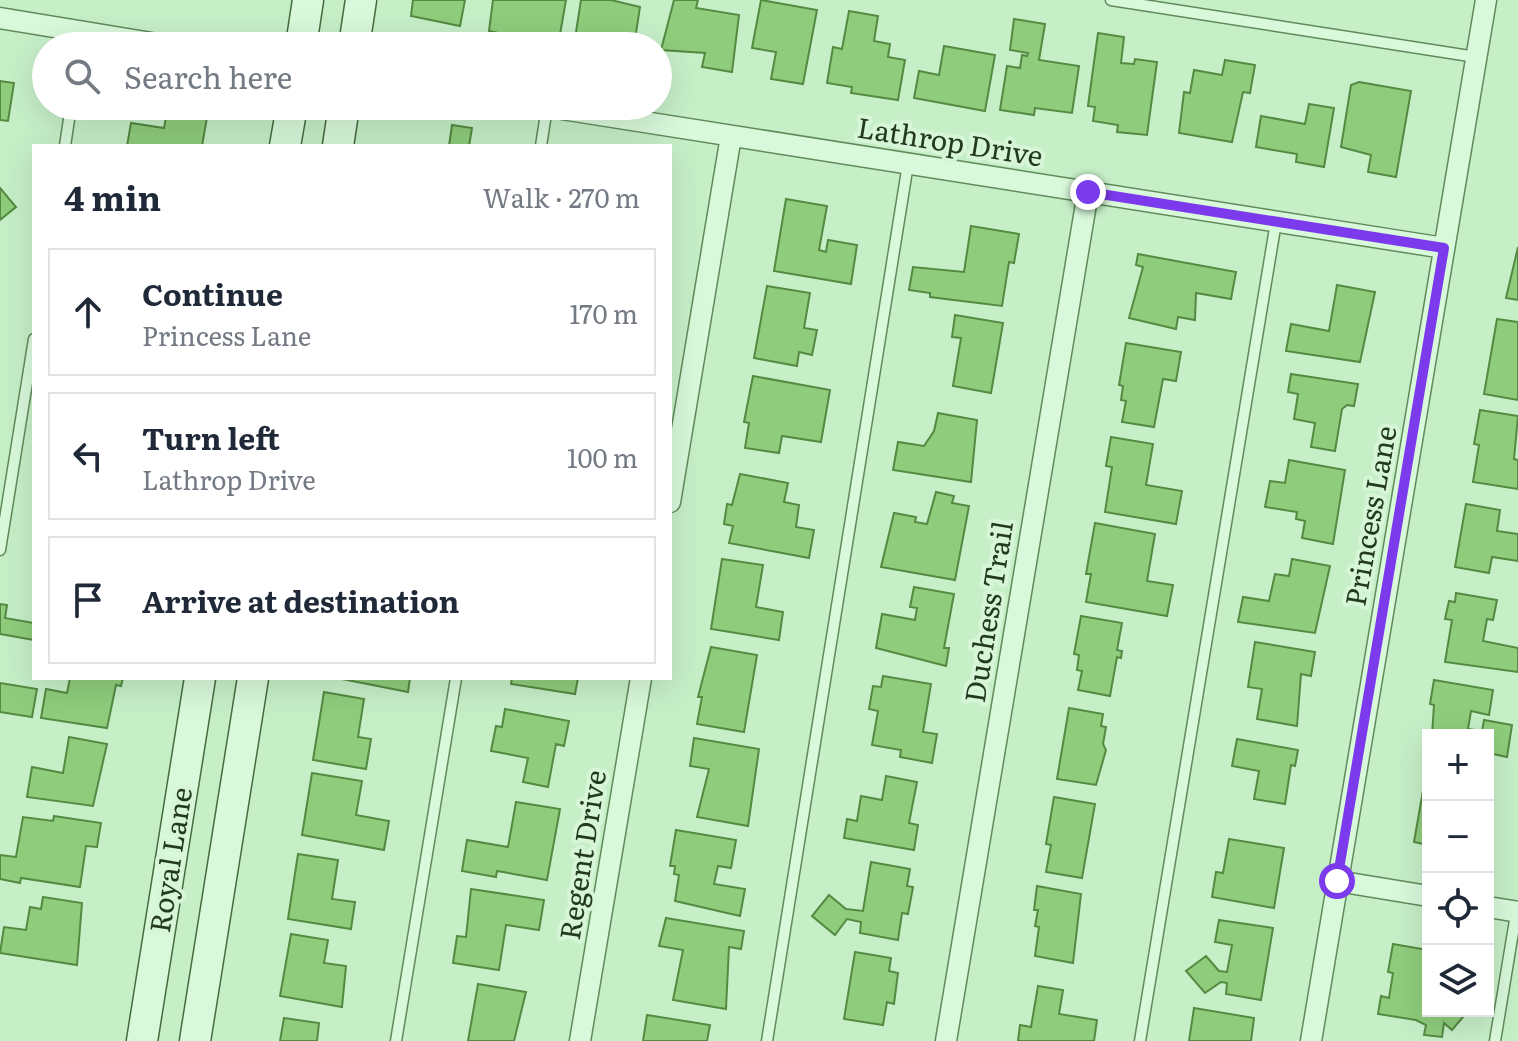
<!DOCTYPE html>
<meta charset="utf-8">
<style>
:root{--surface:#fff;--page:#f2f2f3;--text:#1f2937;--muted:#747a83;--line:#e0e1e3}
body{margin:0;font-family:Literata,serif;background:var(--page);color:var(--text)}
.controls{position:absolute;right:24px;bottom:24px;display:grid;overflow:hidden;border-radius:0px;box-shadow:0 8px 32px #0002}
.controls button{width:72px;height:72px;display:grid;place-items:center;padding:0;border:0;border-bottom:2px solid var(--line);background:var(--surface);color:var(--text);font:40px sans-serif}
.stop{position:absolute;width:24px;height:24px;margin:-18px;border:6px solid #7c3aed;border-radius:50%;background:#fff}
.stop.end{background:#7c3aed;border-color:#fff;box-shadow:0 2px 8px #0008}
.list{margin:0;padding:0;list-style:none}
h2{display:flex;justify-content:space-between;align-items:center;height:104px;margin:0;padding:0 32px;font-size:34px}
h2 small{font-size:26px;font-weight:400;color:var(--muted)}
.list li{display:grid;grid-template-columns:52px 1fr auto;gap:24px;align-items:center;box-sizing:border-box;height:128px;margin:0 16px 16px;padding:0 16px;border:2px solid var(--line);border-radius:0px}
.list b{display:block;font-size:30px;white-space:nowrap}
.list p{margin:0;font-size:26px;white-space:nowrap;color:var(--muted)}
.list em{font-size:26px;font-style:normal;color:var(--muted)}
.icon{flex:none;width:44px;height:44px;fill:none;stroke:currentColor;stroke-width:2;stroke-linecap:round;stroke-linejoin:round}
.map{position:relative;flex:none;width:1518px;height:1041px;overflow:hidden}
.search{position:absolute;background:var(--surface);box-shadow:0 8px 32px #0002;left:32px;top:32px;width:640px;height:88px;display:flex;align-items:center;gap:20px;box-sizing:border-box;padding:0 28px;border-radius:44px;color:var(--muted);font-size:30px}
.panel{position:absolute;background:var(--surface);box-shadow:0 8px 32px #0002;left:32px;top:144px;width:640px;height:536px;border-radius:0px}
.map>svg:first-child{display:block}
</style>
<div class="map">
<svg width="1518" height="1041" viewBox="0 0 1518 1041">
<rect width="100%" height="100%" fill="#c6efc8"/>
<!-- building -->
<path fill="#8fcd7c" stroke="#548a41" stroke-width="2" d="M413,0H465L460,26L411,16Z
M493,0H566L558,46L489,31Z
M581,0H611L640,7L634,46L602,42V46L574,45Z
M674,0H698L696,8L739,15L732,72L702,67L705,53L661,50Z
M761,0L817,10L803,84L771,79L776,52L752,48Z
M849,11L878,16L874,41L890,44L888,57L905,60L898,100L851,93L852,87L827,83L833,47L842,49Z
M1014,19L1045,24L1039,60L1079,66L1072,113L1035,108L1034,115L1000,110L1007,66L1020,68L1022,55L1027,56L1028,53L1010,50Z
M1098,33L1124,37L1121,63L1134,64L1135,59L1157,62L1147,135L1117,132L1118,125L1093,121L1095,107L1088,106Z
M944,46L995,55L985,111L914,98L919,71L939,75Z
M1225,60L1255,65L1250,93L1243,92L1232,142L1179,133L1184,92L1190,93L1194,70L1222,75Z
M0,81L14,83L8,121L0,120Z
M1359,82L1411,91L1396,177L1368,172L1371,155L1341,147L1351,85Z
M1309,104L1334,108L1324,167L1296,162L1297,154L1256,147L1261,116L1305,124Z
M168,106H209L202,146H127L131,123L164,128Z
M452,125L472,128L469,146H449Z
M0,188L16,207L0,220Z
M786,199L827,206L819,250L826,252L828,240L857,245L851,284L774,271Z
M971,226L1019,234L1014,263L1009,262L1002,306L930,297V293L909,290L913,267L964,272Z
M1518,247V300L1506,298Z
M1138,254L1236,272L1231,299L1196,293L1195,320L1178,317L1176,329L1129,318L1143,267L1136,265Z
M1337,285L1375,292L1360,362L1286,351L1291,324L1329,331Z
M767,286L810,293L804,328L817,330L812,355L799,352L797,366L754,358Z
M955,315L1003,323L991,393L953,386L961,338L952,337Z
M1497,319L1518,322V400L1484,394Z
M1126,343L1181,352L1176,381L1163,379L1154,427L1122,422L1126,401L1121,400L1123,386L1119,385Z
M1291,374L1358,384L1354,406L1347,405L1342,409L1335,451L1311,447L1315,423L1294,419L1298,394L1288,392Z
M753,376L830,390L821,442L782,436L779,453L745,448L749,423L744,422Z
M1480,410L1518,416L1514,459L1518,460V489L1473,482L1479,445L1474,444Z
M938,413L977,420L971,482L893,470L898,442L924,446L934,431Z
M1111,437L1153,444L1146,485L1182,491L1176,524L1105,512L1112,467L1106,466Z
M1289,460L1345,470L1333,544L1302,538L1305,521L1296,519L1297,512L1265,507L1270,481L1285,483Z
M740,474L788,483L784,502L799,505L796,527L814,530L809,558L729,543L733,526L724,524L727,504L732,505Z
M936,492L954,496L952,503L969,506L955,580L881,567L894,513L916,517L915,522L927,524Z
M1466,504L1500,510L1497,531L1518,534V561L1492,557L1489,573L1455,567Z
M1095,523L1155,534L1147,581L1173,585L1167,616L1086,602L1091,574H1086Z
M722,559L763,565L756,607L783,612L779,640L711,629Z
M1292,559L1330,566L1315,633L1238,622L1243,597L1269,601L1275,574L1289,576Z
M914,587L954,594L944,648H949L946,666L876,648L882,614L915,620L917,608L910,607Z
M1456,593L1497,600L1493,620L1487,619L1483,641L1518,648V672L1445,662L1452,620L1445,619L1449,601L1455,602Z
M0,604L7,605L5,618L34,623V640L0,634Z
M1081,616L1122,623L1117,650L1122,651L1121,658L1117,657L1110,696L1078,690L1082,671L1077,670L1079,655L1074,654Z
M1255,642L1315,652L1311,676L1301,674L1297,726L1257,719L1262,689L1248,687Z
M711,647L757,655L744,732L697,724L702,697H698Z
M883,676L931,684L923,732L937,734L932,763L900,757L901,750L872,745L878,711L869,709L873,686L881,687Z
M70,678H123L121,686L116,685L107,728L41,718L46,689L67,693Z
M337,678H410L408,692Z
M512,678H578L575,694L511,684Z
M1434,680L1493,690L1489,715L1471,711L1468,729L1482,731L1484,720L1512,725L1507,757L1488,753V735H1432L1434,705L1430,704Z
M0,683L37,689L32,717L0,712Z
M324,692L364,699L358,737L371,739L366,769L313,760Z
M1069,708L1103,714L1101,726L1106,727L1103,744L1106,750L1096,785L1057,779Z
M505,709L569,721L564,746L556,744L548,787L523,782L528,758L491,751L496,726L502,727Z
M69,737L107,744L93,806L27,797L32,767L63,773Z
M694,738L759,749L748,826L697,817L709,769L690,766Z
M1237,739L1298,750L1295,766L1291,765L1285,804L1254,799L1259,771L1232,766Z
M312,773L362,781L356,815L389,821L384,850L302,835Z
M886,776L917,782L909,823L918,825L914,850L844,838L847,819L857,821L861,796L882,800Z
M1424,785L1428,786V845L1414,842Z
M1054,797L1095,804L1082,878L1046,872L1051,845L1046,844Z
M516,802L560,809L547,880L497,871L496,877L462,871L467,840L508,847Z
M54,816L101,823L97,847L86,846L80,887L21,878L20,883L0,879V855L16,857L23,817L53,821Z
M676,830L736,840L731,868L718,866L714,884L745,889L740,916L675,901L679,875L674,874L675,866H670Z
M1229,839L1284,848L1274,908L1212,897L1216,872L1223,873Z
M298,854L338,860L332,899L355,902L351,929L288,919Z
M871,862L910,869L907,886L913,887L908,914L902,913L898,940L860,933L861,922L847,919L835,935L812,916L829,895L846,909L863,911Z
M1037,886L1081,894L1073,963L1035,956L1039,927L1035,926L1038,910H1034Z
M471,889L544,900L539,930L506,925L499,970L453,963L457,936L466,937Z
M43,897L82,903L77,965L0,953L4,927L26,930L30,907L41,909Z
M666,918L744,931L741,949L729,947L726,1009L673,1000L683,950L659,946Z
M1219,920L1273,928L1261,1000L1226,994L1227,983L1221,982L1205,993L1186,971L1206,956L1219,971L1227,972L1232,945L1215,942Z
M291,934L328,940L324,963L346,966L342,1007L280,996Z
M1393,944L1428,950L1424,1004L1428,1011H1468L1452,1030L1444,1023L1442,1037L1424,1035L1426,1025L1416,1020L1378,1014L1381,996L1389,998L1393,973L1388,972Z
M855,952L891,958L889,971L898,973L894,1004L887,1002L883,1025L844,1019Z
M478,984L526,992L514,1041H468Z
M1038,986L1063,990L1059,1014L1097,1020L1094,1041H1018L1020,1025L1031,1027Z
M1194,1008L1254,1018L1251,1041H1189Z
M647,1015L710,1025L707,1041H643Z
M284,1018L319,1023L317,1041H280Z"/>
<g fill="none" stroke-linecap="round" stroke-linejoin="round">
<defs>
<path id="service" d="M1111,0L1476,57
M65,146L71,106
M541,146L547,107
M0,550L34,339
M396,1041L456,678
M767,1041L908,164
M1140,1041L1276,222
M1495,1041L1517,908"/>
<path id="minor" d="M0,18L170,46
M543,106L1444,248
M670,502L731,136
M1337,881L1428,896
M1488,907L1518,912
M580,1041L641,678
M946,1041L1088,192
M1311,1041L1486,0"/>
<path id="secondary" d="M301,46L308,0
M354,46L361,0
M285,146L292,106
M338,146L344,106
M142,1041L200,678
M195,1041L253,678"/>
</defs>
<!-- service casing -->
<use href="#service" stroke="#618a5b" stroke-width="13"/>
<!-- minor casing -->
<use href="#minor" stroke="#618a5b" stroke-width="23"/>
<!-- secondary casing -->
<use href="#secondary" stroke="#456c3e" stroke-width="33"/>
<!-- service -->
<use href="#service" stroke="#d9f9db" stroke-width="10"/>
<!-- minor -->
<use href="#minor" stroke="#d9f9db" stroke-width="20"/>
<!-- secondary -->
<use href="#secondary" stroke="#d9f9db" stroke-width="30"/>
</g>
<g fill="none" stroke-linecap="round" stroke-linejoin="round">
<!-- route -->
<path stroke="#7c3aed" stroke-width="10" d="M1088,192L1444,248L1337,881"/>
</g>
<g text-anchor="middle" stroke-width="8" stroke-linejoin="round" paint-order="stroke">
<!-- street labels -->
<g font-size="28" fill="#243a1f" stroke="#d6f6d7">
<text transform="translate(950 142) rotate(9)" y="10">Lathrop Drive</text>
<text transform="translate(1371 516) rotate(-80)" y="10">Princess Lane</text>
<text transform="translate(989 612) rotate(-81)" y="10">Duchess Trail</text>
<text transform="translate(583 855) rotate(-81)" y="10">Regent Drive</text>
<text transform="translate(171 860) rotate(-81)" y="10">Royal Lane</text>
</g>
</g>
</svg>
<div class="controls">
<button>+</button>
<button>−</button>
<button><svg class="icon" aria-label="locate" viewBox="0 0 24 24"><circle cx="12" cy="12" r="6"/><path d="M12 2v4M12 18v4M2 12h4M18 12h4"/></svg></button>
<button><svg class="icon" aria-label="layers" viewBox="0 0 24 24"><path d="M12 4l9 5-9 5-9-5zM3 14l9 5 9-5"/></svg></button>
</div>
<div class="stop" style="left:1337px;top:881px"></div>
<div class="stop end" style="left:1088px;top:192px"></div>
<div class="search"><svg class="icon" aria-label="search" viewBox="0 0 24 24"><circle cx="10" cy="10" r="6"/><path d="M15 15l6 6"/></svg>Search here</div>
<section class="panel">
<h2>4 min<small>Walk · 270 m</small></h2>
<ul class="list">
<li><svg class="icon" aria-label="ahead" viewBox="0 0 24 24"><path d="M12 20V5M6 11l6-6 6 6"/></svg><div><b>Continue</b><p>Princess Lane</p></div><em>170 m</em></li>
<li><svg class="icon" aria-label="left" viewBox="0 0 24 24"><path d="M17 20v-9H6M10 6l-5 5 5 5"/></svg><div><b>Turn left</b><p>Lathrop Drive</p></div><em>100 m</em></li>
<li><svg class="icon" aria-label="arrive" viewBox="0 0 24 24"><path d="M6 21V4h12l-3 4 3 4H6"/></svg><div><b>Arrive at destination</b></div></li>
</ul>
</section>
</div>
